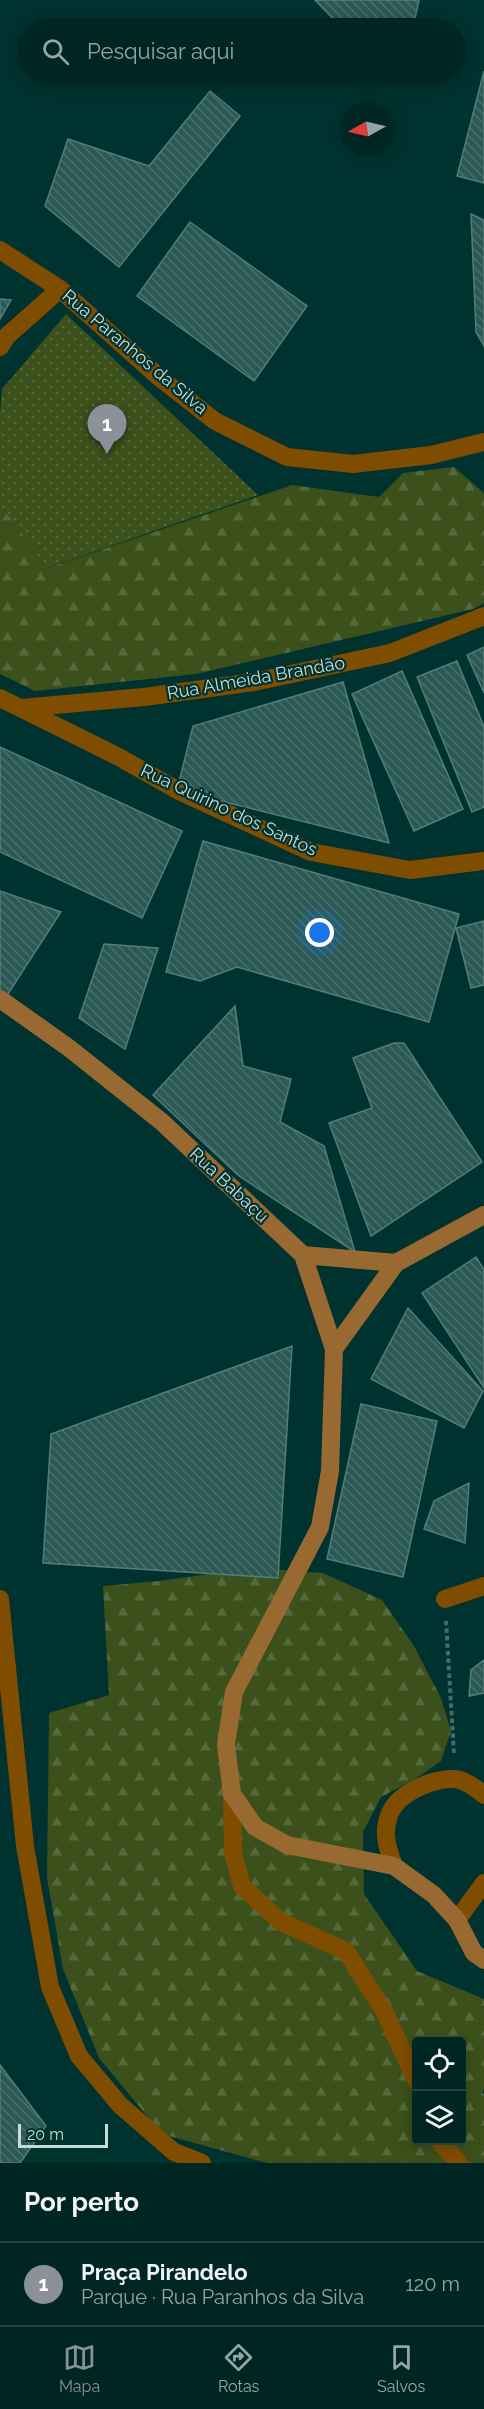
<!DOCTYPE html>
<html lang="pt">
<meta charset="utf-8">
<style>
:root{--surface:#002623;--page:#0e3230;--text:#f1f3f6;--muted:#95a5a6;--line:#224341;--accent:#8c9099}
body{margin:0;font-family:Raleway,sans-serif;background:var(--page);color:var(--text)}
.controls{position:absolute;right:18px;bottom:18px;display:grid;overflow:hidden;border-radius:6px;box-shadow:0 3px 15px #0003}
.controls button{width:54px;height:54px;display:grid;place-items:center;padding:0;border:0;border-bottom:2px solid var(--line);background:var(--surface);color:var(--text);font:30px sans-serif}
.compass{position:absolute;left:340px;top:102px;width:54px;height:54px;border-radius:50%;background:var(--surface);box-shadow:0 3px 15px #0003;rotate:262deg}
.scale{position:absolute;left:18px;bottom:15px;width:90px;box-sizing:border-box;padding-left:6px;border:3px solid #c5dcd9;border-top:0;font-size:16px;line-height:21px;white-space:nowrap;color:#c5dcd9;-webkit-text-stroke:4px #00322f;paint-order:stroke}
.you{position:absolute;left:320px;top:933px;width:21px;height:21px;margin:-15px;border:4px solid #fff;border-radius:50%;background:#1a73e8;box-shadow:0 0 0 9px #1a73e833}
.badge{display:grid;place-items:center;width:39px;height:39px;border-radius:50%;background:var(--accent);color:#fff;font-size:20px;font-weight:700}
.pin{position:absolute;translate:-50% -50px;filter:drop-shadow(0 2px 3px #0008)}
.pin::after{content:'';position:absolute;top:32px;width:21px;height:18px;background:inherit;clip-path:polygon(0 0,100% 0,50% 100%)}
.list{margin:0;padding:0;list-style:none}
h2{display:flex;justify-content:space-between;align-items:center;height:78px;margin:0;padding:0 24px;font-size:26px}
h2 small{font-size:20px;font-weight:400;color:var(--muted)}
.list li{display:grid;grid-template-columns:39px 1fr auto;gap:18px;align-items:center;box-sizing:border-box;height:84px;padding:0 24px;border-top:2px solid var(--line)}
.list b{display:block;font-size:22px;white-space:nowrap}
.list p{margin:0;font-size:20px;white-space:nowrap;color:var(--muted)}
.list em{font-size:20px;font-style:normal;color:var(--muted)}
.icon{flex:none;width:33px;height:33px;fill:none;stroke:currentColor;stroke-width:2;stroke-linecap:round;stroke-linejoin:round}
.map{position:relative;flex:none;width:484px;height:2163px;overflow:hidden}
.search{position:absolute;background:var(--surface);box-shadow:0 3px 15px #0003;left:18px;right:18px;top:18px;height:66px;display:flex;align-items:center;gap:15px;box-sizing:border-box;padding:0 21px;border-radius:33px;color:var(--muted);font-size:22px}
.sheet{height:162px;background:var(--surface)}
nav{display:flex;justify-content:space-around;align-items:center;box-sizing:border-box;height:84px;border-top:2px solid var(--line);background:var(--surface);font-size:16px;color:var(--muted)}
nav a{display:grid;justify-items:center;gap:3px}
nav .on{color:var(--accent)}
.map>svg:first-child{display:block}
</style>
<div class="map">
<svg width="484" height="2163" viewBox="0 0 484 2163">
<defs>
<pattern id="grass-dots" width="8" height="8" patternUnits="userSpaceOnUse" patternTransform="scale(1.5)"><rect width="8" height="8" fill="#3b501b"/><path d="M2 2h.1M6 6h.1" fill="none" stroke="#56693c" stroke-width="1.8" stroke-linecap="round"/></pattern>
<pattern id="forest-firs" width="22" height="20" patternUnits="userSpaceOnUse" patternTransform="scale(1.5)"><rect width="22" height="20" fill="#3b501b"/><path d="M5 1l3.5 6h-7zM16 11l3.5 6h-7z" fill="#56693c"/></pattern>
<pattern id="building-back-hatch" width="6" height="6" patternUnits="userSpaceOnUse" patternTransform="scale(1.5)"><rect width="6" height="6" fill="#2b5854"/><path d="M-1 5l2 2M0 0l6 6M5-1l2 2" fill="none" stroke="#486f6c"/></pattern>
</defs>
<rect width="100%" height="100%" fill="#00322f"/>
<!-- grass -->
<path fill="url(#grass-dots)" d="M66,314L258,495L47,568L0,505V414L2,389Z"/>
<!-- forest -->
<path fill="url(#forest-firs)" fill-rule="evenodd" d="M454,467L484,493V603L473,609L196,674L35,691L0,674V505L48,568L292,485L379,497L403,473Z
M253,1568L323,1573L382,1600L414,1646L441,1698L451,1731L441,1761L415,1779L381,1797L363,1832L364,1894L417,1971L484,1999V2089L482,2092L484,2094V2163H267L162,2134L99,2058L63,1969L47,1878L49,1713L109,1695L103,1586L159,1581ZM416,2042H462V2140H416Z"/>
<!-- building -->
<path fill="url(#building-back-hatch)" stroke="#517e7a" stroke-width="1.5" d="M315,0H419L413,28H342Z
M484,71V183L457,176Z
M210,91L240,116L119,267L45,206L68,139L149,166Z
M471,214L484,220V346L476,332Z
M190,222L307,306L254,381L137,296Z
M0,299L11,300L0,319Z
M484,647V693L467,655Z
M457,661L484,727V807L472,812L417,677Z
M402,671L463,809L414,831L352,694Z
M343,682L389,843L177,790L193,726Z
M0,747L182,831L142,918L0,852Z
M203,841L459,914L429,1022L237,967L200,981L166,972Z
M0,891L61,912L6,997L0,993Z
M484,921V985L471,988L456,928Z
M104,944L158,948L125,1049L79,1018Z
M235,1006L243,1066L291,1079L280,1122L324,1146L355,1252L239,1176L153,1095Z
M394,1043H404L482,1162L371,1236L329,1123L372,1108L353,1058Z
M476,1257L484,1270V1388L422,1293Z
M408,1308L483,1391L464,1428L371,1379Z
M292,1346L278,1578L43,1563L51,1434Z
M361,1404L437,1421L403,1577L327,1559Z
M469,1483L465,1543L424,1529L434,1501Z
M484,1660V1693L469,1696L471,1670Z
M0,2065L46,2126L20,2163H0Z"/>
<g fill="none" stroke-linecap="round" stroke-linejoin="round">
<!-- path -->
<path stroke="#446d6a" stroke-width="4" stroke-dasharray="4.5 3" stroke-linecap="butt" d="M446,1621L454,1754"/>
<!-- lane -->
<path stroke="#7f4d00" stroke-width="18" d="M232,1794L233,1853L242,1886L281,1922L346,1951L384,2011L416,2080
M438,2140L459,2163"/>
<!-- street -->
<path stroke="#7f4d00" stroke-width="18" d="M0,250L60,289L160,378L215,421L287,457L353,464L431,455L484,442
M0,347L7,336L60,289
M0,698L117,756L177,790L311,852L410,870L484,861
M21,708L144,697L254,682L390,653L484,616
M0,1599L25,1846L50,1987L79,2056L120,2105L174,2152L202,2163
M445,1599L484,1586
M394,1866C388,1849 382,1834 389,1816C396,1793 433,1778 455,1779C464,1780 478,1789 484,1795
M457,1920L484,1883"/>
<!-- secondary -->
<path stroke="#996932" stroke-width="18" d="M0,999L69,1048L162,1122L303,1255L396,1263L484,1215
M303,1255L334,1349L330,1471L320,1527L234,1692L226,1744L232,1794L255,1827L287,1845L394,1866L434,1895L457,1920L474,1953L484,1960
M334,1349L396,1263"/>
</g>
<g text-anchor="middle" stroke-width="4.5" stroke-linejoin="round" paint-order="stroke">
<!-- street labels -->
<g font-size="18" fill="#c5dcd9" stroke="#00322f">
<text transform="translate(135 352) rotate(40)" y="6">Rua Paranhos da Silva</text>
<text transform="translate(256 678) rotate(-10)" y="6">Rua Almeida Brandão</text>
<text transform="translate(229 810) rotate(25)" y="6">Rua Quirino dos Santos</text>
<text transform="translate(229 1185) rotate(43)" y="6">Rua Babaçu</text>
</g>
</g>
</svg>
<div class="controls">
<button><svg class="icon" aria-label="locate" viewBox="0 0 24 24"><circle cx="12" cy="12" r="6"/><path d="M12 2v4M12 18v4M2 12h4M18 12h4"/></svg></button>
<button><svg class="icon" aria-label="layers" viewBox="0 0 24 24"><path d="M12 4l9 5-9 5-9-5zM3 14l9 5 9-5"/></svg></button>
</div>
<svg class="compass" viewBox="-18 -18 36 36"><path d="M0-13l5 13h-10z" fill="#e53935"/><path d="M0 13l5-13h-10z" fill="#95a5a6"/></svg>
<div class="scale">20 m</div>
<div class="you"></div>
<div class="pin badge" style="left:107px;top:454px">1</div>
<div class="search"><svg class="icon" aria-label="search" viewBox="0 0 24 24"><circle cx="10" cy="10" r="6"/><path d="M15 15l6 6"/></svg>Pesquisar aqui</div>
</div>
<section class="sheet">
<h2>Por perto<small></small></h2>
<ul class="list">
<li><span class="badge">1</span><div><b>Praça Pirandelo</b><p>Parque · Rua Paranhos da Silva</p></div><em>120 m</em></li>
</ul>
</section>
<nav>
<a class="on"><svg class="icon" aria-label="map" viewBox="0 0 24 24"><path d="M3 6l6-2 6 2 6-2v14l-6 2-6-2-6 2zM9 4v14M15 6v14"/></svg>Mapa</a>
<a><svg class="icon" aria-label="directions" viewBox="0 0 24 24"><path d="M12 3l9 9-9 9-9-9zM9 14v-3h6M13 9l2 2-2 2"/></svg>Rotas</a>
<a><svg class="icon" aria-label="saved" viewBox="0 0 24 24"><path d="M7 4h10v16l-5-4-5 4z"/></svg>Salvos</a>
</nav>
